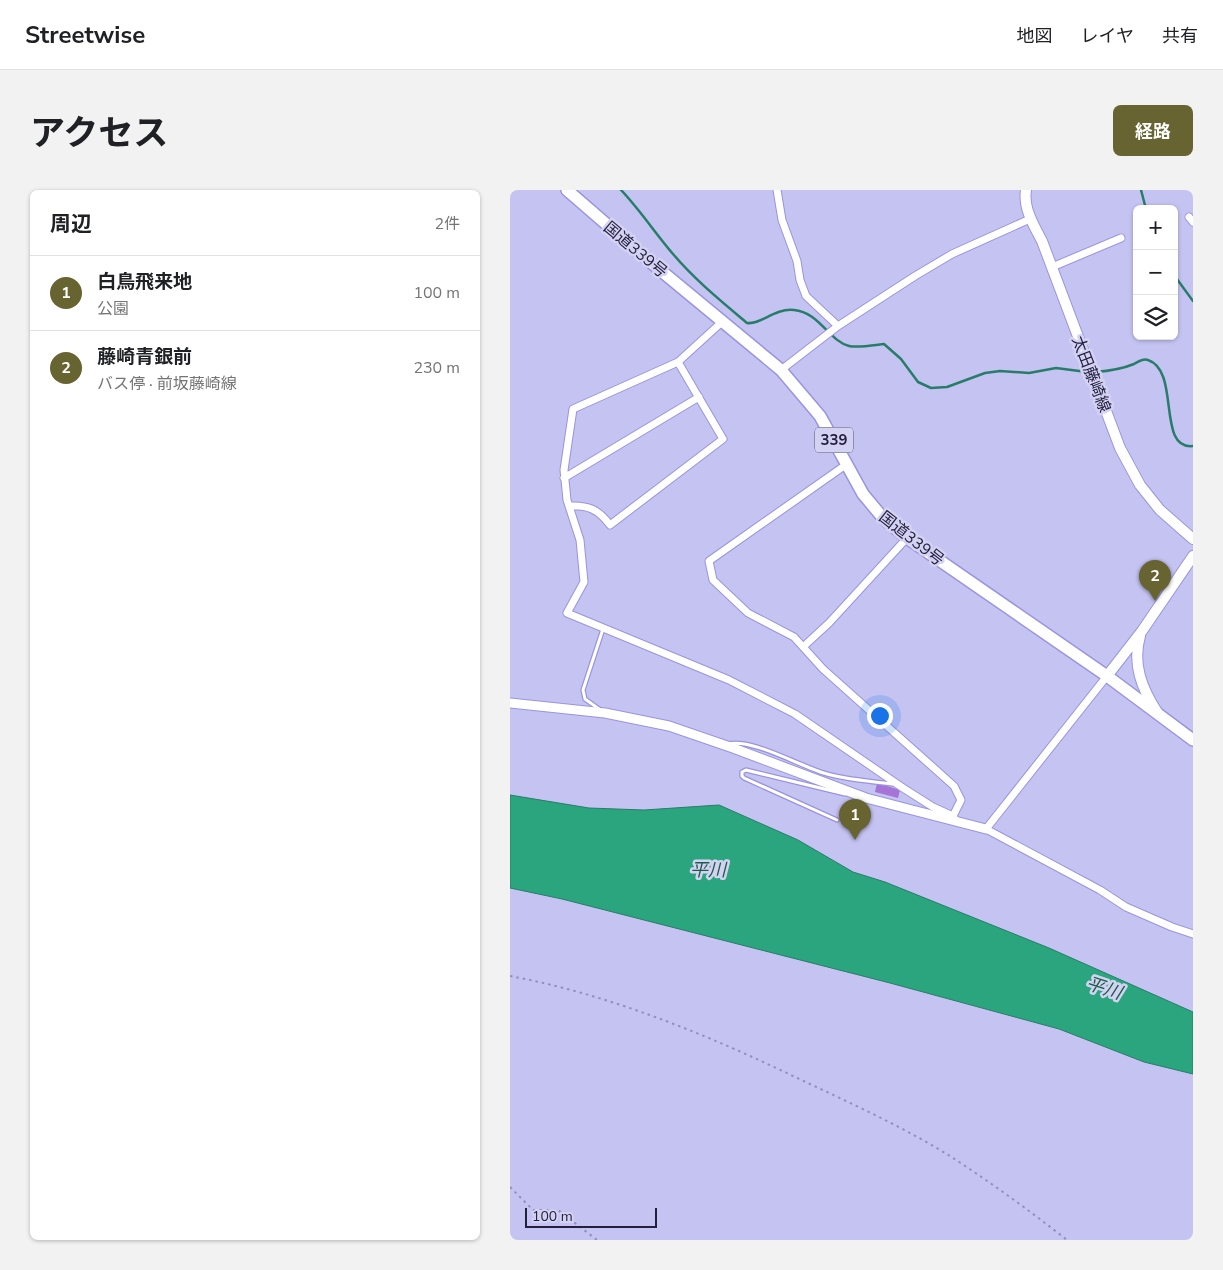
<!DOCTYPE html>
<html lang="ja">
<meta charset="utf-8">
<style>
:root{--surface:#fff;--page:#f2f2f2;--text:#202124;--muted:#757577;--line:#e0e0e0;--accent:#676431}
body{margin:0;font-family:"Nunito Sans","Noto Sans JP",sans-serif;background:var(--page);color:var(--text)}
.controls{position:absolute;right:15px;top:15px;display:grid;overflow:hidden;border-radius:8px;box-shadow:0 1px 4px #0004}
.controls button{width:45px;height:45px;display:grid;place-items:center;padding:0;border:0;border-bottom:1px solid var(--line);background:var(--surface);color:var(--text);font:25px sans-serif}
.scale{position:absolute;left:15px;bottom:12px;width:132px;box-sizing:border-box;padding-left:5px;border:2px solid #23203e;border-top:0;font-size:14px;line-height:18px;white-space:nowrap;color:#23203e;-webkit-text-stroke:4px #d3d2f2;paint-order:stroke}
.you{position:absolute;left:369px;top:525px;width:18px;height:18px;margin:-12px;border:4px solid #fff;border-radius:50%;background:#1a73e8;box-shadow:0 0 0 8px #1a73e833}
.badge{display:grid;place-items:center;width:32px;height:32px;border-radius:50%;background:var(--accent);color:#fff;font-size:16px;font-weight:700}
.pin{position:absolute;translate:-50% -41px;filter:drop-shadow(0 1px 2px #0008)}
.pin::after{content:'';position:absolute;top:26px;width:18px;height:15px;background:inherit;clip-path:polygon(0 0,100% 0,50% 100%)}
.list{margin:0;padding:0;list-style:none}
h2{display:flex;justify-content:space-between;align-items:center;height:65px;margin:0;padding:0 20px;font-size:21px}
h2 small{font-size:16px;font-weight:400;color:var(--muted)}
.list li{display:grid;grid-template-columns:32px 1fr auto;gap:15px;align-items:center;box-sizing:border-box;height:75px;padding:0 20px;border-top:1px solid var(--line)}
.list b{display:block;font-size:19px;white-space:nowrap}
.list p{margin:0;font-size:16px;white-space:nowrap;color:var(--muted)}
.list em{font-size:16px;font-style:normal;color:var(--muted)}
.icon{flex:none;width:28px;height:28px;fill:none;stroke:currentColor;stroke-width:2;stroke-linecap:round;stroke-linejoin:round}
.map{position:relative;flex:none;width:683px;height:1050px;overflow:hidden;border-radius:8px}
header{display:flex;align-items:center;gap:30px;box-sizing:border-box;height:70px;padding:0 25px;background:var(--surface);border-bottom:1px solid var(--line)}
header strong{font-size:24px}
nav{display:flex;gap:28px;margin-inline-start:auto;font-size:18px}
.intro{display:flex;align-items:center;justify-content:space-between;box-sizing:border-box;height:120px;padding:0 30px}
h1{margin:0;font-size:35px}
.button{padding:12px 22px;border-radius:8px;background:var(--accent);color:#fff;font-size:18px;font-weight:700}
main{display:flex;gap:30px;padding:0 30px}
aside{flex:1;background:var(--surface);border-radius:8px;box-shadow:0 1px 4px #0004}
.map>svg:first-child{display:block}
</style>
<header>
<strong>Streetwise</strong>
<nav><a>地図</a><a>レイヤ</a><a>共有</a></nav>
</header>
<div class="intro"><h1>アクセス</h1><a class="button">経路</a></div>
<main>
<aside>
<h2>周辺<small>2件</small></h2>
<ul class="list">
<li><span class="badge">1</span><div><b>白鳥飛来地</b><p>公園</p></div><em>100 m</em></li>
<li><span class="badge">2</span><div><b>藤崎青銀前</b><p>バス停 · 前坂藤崎線</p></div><em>230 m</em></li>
</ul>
</aside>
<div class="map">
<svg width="683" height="1050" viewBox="0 0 683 1050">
<rect width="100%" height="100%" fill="#c5c3f2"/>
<!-- water -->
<path fill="#2aa57d" stroke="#287d6a" d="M0,605L79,618L134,620L209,615L288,650L343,682L375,692L539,758L683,822V884L634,872L549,839L380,793L52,709L0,698Z"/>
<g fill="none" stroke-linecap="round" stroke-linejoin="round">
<!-- stream -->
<path stroke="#287d6a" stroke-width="2.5" d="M111,0C130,20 145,43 163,64C185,90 211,111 237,133C251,135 264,118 284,120C309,122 319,151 339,156C347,158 365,155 374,154L391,169L408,192L421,198L437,197L475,183L490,181L519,183L546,178L577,182
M631,0L636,19
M664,85L683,111
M585,182C598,181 612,179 624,174C628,172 633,168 638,170C671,181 646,260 683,256"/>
</g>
<!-- building -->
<path fill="#a673d6" d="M367,593L390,600L388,608L365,602Z"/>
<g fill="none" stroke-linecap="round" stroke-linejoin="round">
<defs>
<path id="service" d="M89,519L75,509L73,500L93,439
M218,554C243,548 291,577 317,584C338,590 361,591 382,594
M327,630L234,588L232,586V582L236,580L335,604"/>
<path id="minor" d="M267,0L272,30L287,71L290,90L296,106L328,136
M679,27L683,32
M542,77L611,48
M213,131L168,172L63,219L54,280L57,310L70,350L74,392L57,423L219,490L285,524L393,598L423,617L443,626L446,631
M271,180L328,136L405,86L442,64L520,29
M337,274L199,371L203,390L238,423L284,447L313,479L444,596L451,610L443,626
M54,288L189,207
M59,316C78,315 88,319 100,335L213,249L168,172
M293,457L319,433L397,348
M597,486L476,639L590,700L616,717L662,737L683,744"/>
<path id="tertiary" d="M0,513L95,523L159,536L223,558L356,608L476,639"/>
<path id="secondary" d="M516,0C513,18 524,36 532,51L610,258L630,295L650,320L683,349
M630,446C622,474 632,499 647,522
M597,486L632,441L683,366"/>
<path id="trunk" d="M57,0L132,65L271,180L310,226L353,304L373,328L397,348L597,486L683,550"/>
</defs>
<!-- service casing -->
<use href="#service" stroke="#9994df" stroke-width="5.5"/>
<!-- minor casing -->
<use href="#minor" stroke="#9994df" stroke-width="9"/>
<!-- tertiary casing -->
<use href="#tertiary" stroke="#9994df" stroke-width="11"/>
<!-- secondary casing -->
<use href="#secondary" stroke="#9994df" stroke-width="12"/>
<!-- trunk casing -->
<use href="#trunk" stroke="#9994df" stroke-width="14"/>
<!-- path -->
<path stroke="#9290ba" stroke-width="2" stroke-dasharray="2.5 4" stroke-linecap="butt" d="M0,786C97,804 196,844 285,887C338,912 394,937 443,968C483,994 520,1021 557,1050
M0,997L23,1020H48L87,1050"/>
<!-- service -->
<use href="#service" stroke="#fff" stroke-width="3"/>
<!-- minor -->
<use href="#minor" stroke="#fff" stroke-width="7"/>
<!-- tertiary -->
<use href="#tertiary" stroke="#fff" stroke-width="9"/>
<!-- secondary -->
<use href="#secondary" stroke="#fff" stroke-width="10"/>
<!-- trunk -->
<use href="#trunk" stroke="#fff" stroke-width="11"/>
</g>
<g text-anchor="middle" stroke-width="5" stroke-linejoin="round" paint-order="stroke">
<!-- shield labels -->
<rect fill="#d3d2f2" stroke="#585574" stroke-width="1" x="305" y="237.5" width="38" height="25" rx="4"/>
<g font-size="15" font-weight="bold" fill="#23203e">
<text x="324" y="255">339</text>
</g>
<!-- street labels -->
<g font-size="16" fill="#23203e" stroke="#d3d2f2">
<text transform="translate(126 59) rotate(40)" y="6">国道339号</text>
<text transform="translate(582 184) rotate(69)" y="6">太田藤崎線</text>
<text transform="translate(402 348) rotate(38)" y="6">国道339号</text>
</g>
<!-- water labels -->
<g font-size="18" font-style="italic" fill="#1e5c46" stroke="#d3d2f2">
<text x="198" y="686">平川</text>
<text transform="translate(594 798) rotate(18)" y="6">平川</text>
</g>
</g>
</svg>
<div class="controls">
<button>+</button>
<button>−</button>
<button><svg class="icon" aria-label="layers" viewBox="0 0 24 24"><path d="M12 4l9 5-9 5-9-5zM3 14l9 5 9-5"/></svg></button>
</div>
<div class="scale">100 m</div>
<div class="you"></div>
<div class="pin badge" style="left:345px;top:650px">1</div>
<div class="pin badge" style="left:645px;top:411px">2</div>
</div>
</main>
